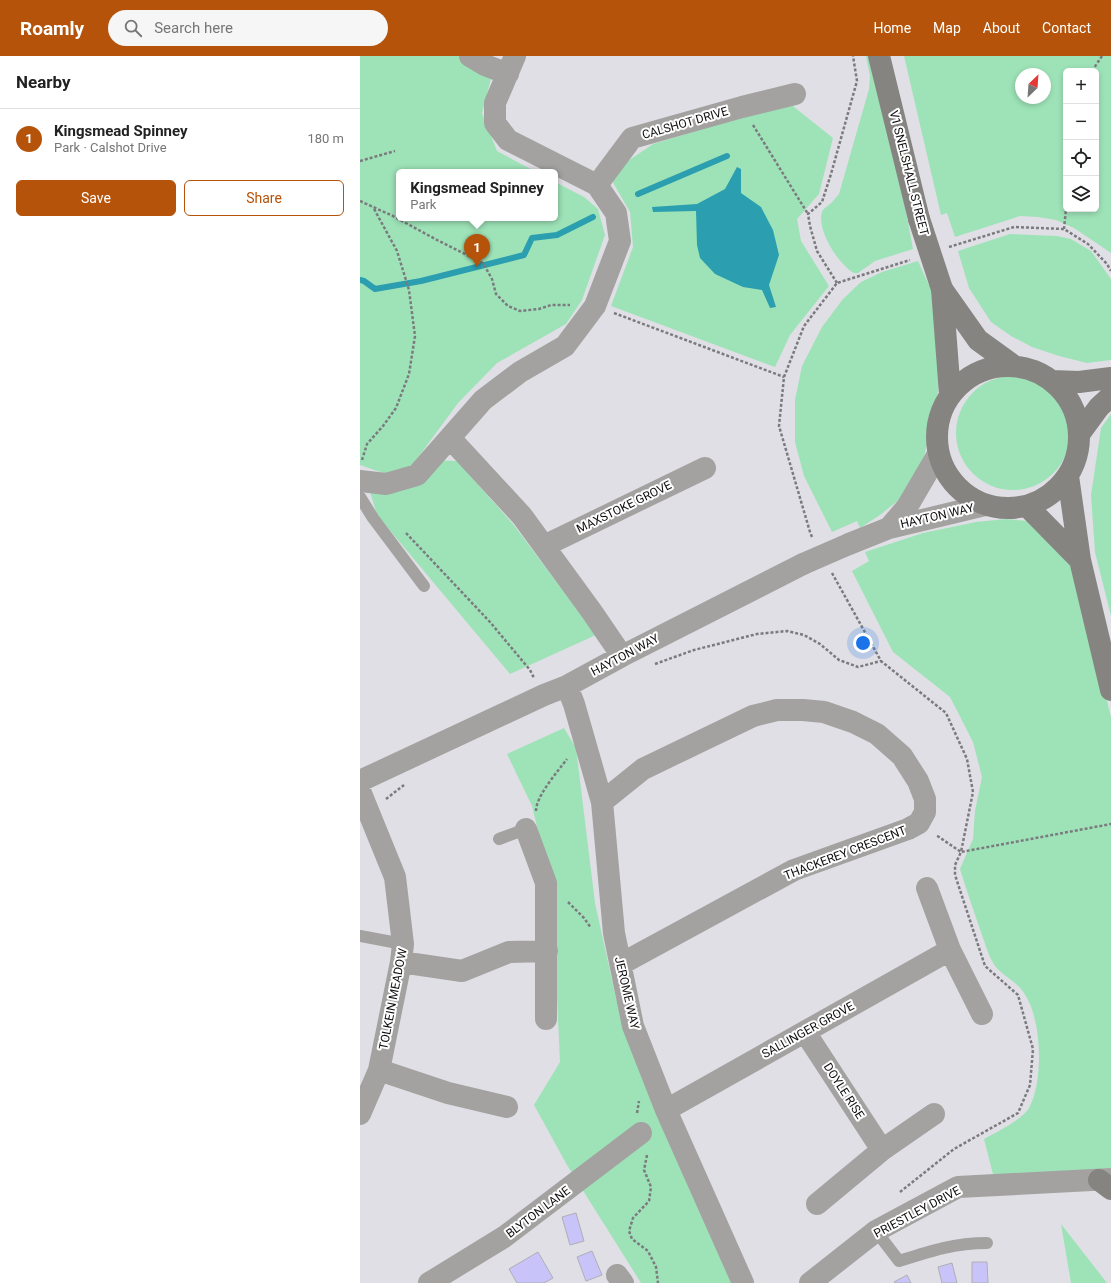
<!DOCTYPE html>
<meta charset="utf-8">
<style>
:root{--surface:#fff;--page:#f6f6f6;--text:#222;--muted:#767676;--line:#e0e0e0;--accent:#b45309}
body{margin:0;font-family:Roboto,sans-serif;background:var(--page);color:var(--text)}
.controls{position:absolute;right:12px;top:12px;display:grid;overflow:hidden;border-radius:6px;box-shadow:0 2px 6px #0003}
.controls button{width:36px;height:36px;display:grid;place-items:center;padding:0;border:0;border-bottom:1px solid var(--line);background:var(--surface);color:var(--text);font:20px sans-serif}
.compass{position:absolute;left:655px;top:12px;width:36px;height:36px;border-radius:50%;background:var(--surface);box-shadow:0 2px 6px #0003;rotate:25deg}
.you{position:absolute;left:503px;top:587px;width:14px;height:14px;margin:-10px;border:3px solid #fff;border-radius:50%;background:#1a73e8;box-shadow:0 0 0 6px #1a73e833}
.badge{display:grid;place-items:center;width:26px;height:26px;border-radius:50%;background:var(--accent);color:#fff;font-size:13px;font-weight:700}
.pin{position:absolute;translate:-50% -33px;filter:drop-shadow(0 1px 2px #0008)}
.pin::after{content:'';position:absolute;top:21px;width:14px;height:12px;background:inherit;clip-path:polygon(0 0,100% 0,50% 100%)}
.popup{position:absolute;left:36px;top:113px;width:162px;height:52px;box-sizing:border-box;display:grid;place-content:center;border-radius:6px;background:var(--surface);filter:drop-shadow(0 1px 3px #0005);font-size:13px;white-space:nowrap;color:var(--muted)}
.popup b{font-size:15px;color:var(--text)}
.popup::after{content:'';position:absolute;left:50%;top:100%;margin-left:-8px;border:8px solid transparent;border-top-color:var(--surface)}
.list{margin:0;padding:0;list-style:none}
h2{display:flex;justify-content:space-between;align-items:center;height:52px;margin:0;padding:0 16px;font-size:17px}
h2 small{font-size:13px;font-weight:400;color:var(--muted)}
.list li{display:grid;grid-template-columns:26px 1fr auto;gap:12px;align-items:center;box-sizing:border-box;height:60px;padding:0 16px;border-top:1px solid var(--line)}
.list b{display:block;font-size:15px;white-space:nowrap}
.list p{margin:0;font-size:13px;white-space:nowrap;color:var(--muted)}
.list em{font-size:13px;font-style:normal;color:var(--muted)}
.actions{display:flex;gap:8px;padding:12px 16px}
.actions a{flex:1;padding:9px 0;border:1px solid var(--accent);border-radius:6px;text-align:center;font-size:14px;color:var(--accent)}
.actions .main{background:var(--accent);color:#fff}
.icon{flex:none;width:22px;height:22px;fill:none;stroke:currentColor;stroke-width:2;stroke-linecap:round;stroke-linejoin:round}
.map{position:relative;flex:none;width:751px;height:1227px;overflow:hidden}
header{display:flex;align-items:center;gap:24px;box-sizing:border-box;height:56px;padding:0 20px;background:var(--accent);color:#fff}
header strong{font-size:19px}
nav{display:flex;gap:22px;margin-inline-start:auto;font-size:14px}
.search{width:280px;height:36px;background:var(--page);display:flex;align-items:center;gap:10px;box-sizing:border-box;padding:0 14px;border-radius:22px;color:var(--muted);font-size:15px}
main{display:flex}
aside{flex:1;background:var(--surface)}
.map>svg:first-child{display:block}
</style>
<header>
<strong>Roamly</strong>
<div class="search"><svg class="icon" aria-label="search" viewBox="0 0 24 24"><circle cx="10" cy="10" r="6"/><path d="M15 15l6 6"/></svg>Search here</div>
<nav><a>Home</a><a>Map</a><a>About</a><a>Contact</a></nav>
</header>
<main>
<aside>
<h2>Nearby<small></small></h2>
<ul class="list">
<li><span class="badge">1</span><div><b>Kingsmead Spinney</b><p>Park · Calshot Drive</p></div><em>180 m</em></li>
</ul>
<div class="actions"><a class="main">Save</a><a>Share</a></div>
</aside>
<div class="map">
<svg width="751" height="1227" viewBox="0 0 751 1227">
<rect width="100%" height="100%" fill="#dfdfe5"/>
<!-- green -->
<path fill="#9ee3b8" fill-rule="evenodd" d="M0,0H99L132,19L122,57L137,95L176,116H39V162H195V126L224,141L238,153L245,179L222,244L206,268L137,307L98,347L51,411L26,418L0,409Z
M506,0H517L553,193L515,205L498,217H494C479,209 456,174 462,156C464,151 470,149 473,145C475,143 477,140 479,138L509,33L510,20Z
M544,0H751V197L714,172L696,164L678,161L660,160L595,181L587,157L581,159ZM706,15H736V153H706ZM661,18H685V42H661Z
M429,47L473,82L459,138L437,163L441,185L469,230L430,279L415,311L251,250L273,191L270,156L251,123L265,107L293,88Z
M650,178L697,180L711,183L731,195L751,223V304L727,307L699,300L672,291L651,280L631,266L609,232L598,195Z
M558,205L569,229L576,227L582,303L576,352L564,401L546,438L520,459L500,472L497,465L472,476L444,420L435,386V344L442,310L462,271L483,243L501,226L522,216Z
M596 377a57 57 0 1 1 114 0a57 57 0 1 1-114 0Z
M751,358V560L735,496L731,439L741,372Z
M70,404L97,405L153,468L236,579L150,618L17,459L7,426Z
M646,463L668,465L710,509L721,541L751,661V1112L634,1122L624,1083C635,1077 663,1063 669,1052C684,1025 682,962 664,937C656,924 639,919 632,905C628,898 626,890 623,882C615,859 607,836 600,813L613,783L615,755L622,721L613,686L590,641L533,596L492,515L509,505L505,496L563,477L616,466Z
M204,672L216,692L235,847L256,942L376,1227H281L207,1109L174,1049L200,1006L192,831L172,750L147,698Z
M701,1168L747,1227H711Z"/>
<!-- water -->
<path fill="#2b9eaf" d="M377,111L381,113V137L401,151L413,174L419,199L409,229L416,251L410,252L402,234L383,231L355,218L340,202L337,189L336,155L293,156L292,151L337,148L365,133Z"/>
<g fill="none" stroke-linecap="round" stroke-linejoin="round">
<!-- stream -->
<path stroke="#2b9eaf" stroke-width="6" d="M278,138L367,100
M0,224L4,225L15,233L61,225L164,199L172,182L197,179L233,161"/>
</g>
<!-- building -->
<path fill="#c8c3f9" stroke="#afaeb4" d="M216,1157L224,1185L210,1189L202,1161Z
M232,1195L242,1219L226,1225L217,1201Z
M178,1196L193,1222L184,1227H157L149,1213Z
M612,1206H627L628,1227H612Z
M592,1207L597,1227H582L578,1211Z
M547,1219L551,1227H535L534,1226Z"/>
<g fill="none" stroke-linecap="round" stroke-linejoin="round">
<!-- path -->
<path stroke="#7b7b7f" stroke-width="2.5" stroke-dasharray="3 2" stroke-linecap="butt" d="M732,15L742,0
M393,69L448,158
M0,105L35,95
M0,145L33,160L77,184L123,207L132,223L136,238L148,250L160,255L179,253L191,249H210
M704,173L706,153
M589,191L654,171L704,173L728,188L747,208L751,215
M477,227L457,195L450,170L448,158L462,146L471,118L497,25L493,0
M254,257L424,321
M2,404L7,388L23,370L36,352L49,318L55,280L49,234L37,195L13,151
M46,477L130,566L170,614L174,622
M452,481L450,476L419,370L424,321L444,270L477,227L550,204
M472,517L521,605L586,657L607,703L613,736L601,796L751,768
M295,608L334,594L397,578L427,575L444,579L460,588L479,604L498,611L521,605
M26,743L44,729
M176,755C176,740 198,715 207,703
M208,846L224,862L231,872
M277,1057L279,1045
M287,1099L284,1114L291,1131L289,1145L273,1162L269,1175L272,1183L288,1195L296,1211L298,1227
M540,1136L594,1093L658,1057L670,1029L673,993L658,939L625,910L595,819V809L601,796L576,779"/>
<!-- lane -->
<path stroke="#a3a2a0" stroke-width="12" d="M0,441L13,462L64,530
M139,783L166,773
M0,880L43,888
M516,1175L539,1205C570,1195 594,1187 627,1187"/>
<!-- street -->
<path stroke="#a3a2a0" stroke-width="22" d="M110,0L125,9L148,18
M237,129L272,82L382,51L435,38
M90,382L162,460L232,556L262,600
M0,425L26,428L57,419L123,344L160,316L205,290L235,250L260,185L256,157L237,129L148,84L135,67V47L155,0
M529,472L547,451L578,398
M489,488L529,472L625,449
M184,490L345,412
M207,630L214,648L242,746L254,877L273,970L306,1054L383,1227
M0,725L184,639L207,630L262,600L443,508
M0,735L35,821L43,888L41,906L19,1014L0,1058
M242,746L283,713L393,660L417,654H443L464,656L493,666L517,678L542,700L558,725L565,743V756L559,767L548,773L434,814L261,908
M166,773L186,827V963
M567,832L590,894
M41,906L102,915L149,896L187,895
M445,976L522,1094L574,1058
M19,1014L88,1037L147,1051
M306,1054L590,894L622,958
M457,1148L522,1094
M257,1219L263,1227
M69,1227L144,1181L281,1077
M450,1227L516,1175L598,1131L751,1123"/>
<!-- secondary -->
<path stroke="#868481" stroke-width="22" d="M519,0L559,163
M582,233L618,284L654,310
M582,233L590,338
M577 381a71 71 0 1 1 142 0a71 71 0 1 1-142 0Z
M692,325L719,326L751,322
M720,377L739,351L751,340
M708,420L720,504L751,634
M667,450L720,504
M739,1124L751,1133"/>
<!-- street-bridge -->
<path stroke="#a3a2a0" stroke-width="22" d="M443,508L489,488"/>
<!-- secondary-bridge -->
<path stroke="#868481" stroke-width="22" d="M559,163L582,233"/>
</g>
<g text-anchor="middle" stroke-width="4" stroke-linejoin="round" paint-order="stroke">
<!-- street labels -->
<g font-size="12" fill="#0e0e10" stroke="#fff">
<text transform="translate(325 67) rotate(-16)" y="4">CALSHOT DRIVE</text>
<text transform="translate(549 117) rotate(76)" y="4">V1 SNELSHALL STREET</text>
<text transform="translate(264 451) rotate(-26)" y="4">MAXSTOKE GROVE</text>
<text transform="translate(577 460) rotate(-13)" y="4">HAYTON WAY</text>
<text transform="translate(265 599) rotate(-28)" y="4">HAYTON WAY</text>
<text transform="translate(485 797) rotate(-21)" y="4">THACKEREY CRESCENT</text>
<text transform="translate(267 937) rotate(77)" y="4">JEROME WAY</text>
<text transform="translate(33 943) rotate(-79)" y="4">TOLKEIN MEADOW</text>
<text transform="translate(448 974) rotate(-29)" y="4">SALLINGER GROVE</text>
<text transform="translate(484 1035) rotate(57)" y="4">DOYLE RISE</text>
<text transform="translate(178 1156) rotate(-37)" y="4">BLYTON LANE</text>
<text transform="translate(557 1156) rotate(-28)" y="4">PRIESTLEY DRIVE</text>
</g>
</g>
</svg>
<div class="controls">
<button>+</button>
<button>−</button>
<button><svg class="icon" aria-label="locate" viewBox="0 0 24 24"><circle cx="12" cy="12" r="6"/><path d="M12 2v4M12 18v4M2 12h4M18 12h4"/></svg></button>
<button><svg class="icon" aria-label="layers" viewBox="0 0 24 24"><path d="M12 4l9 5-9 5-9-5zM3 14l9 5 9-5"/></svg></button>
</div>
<svg class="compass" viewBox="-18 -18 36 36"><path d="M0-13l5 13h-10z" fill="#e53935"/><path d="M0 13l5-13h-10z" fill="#767676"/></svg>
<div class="you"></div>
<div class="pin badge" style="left:117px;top:211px">1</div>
<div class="popup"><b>Kingsmead Spinney</b>Park</div>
</div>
</main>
